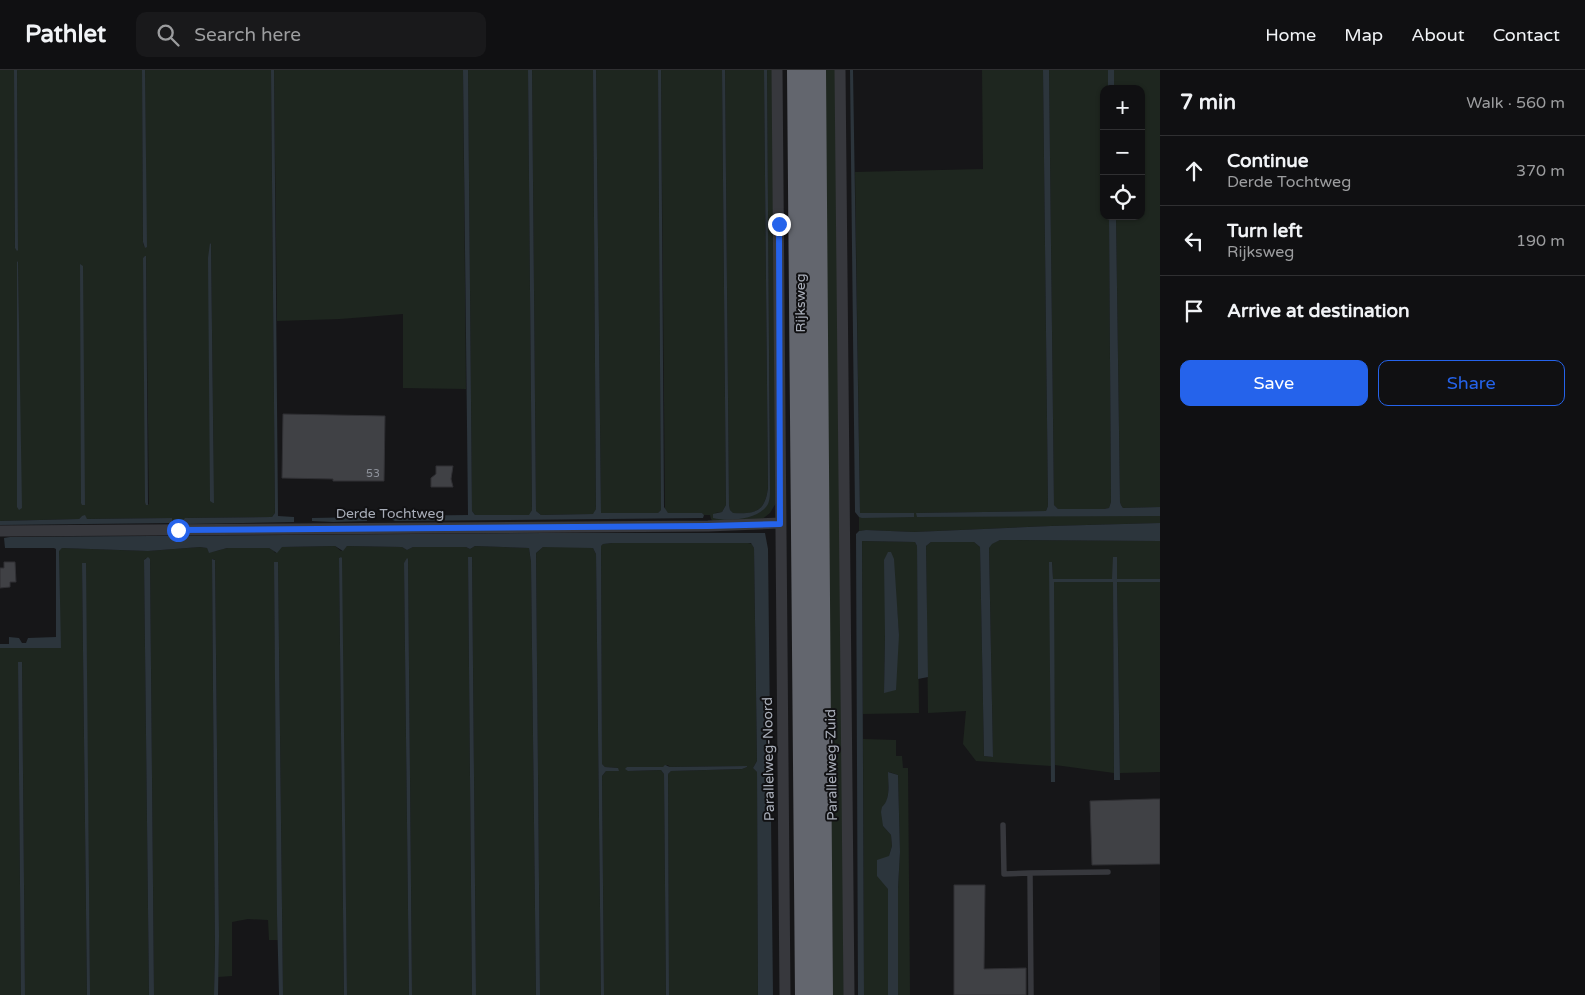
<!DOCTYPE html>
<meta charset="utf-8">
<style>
:root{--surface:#101012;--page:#19191b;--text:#f1f3f6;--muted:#9c9d9f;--line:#303032;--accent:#2563eb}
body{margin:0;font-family:"Varela Round",sans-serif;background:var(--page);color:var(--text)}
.controls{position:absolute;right:15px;top:15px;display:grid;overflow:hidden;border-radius:10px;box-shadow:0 1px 4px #0004}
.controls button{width:45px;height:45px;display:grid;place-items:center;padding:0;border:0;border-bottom:1px solid var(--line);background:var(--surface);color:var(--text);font:25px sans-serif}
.stop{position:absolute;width:15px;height:15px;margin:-11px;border:4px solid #2563eb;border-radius:50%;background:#fff}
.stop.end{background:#2563eb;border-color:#fff;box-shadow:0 1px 5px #0008}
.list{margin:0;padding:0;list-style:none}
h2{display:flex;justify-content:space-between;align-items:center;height:65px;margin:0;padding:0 20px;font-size:21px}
h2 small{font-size:16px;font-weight:400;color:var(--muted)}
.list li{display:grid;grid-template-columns:32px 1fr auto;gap:15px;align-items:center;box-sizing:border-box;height:70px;padding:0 20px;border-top:1px solid var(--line)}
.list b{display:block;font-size:19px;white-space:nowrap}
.list p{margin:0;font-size:16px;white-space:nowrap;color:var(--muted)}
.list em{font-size:16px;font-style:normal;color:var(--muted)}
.actions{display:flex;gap:10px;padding:15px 20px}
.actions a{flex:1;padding:11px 0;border:1px solid var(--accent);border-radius:10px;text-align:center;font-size:18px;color:var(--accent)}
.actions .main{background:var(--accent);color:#fff}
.icon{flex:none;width:28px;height:28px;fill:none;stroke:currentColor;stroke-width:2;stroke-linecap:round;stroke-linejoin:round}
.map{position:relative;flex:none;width:1160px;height:925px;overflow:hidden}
header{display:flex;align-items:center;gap:30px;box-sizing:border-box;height:70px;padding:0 25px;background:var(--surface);border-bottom:1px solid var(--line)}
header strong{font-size:24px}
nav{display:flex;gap:28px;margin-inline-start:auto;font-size:18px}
.search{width:350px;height:45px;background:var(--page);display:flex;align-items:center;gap:12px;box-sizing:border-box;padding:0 18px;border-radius:10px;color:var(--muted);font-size:19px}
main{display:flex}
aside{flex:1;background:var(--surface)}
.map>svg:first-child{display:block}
</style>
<header>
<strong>Pathlet</strong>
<div class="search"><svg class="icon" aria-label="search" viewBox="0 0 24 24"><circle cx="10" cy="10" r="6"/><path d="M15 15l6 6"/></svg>Search here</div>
<nav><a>Home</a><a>Map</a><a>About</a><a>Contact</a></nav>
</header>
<main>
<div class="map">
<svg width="1160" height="925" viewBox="0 0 1160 925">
<rect width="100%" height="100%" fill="#161618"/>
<!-- green -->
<path fill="#1e261f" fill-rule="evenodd" d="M0,0H14L15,178L17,180L18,179L17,0H142L143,172L144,176L146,178L145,0H271L275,443L272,447L185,448L183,451H172L171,448L87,449L82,446L79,449L0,451ZM210,173L211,174L214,433ZM146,186L149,434L147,435L143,188ZM17,191L18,192L21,440Z
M274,0H463L466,319L403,318V244L340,249L277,251Z
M468,0H528L532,440L530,445H475L472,441Z
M532,0H593L596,439L594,444L541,445L536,441Z
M596,0H658L661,428V440L658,443H601Z
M661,0H722L726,435L722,442L715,443C744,449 743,452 767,434L770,418L767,0H773L776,433L770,443L761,450L713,451L711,449L710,445H704L702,443H668L665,441Z
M725,0H764L768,418C765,442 755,444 733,444L730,440L729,435Z
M825,0H837L844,925H833Z
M982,0H1043L1048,436L1046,441L917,443V446H1160V453L1051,456L914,462L866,460L859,461V447L914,446V443H860L855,102L983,99Z
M1049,0H1108V19H1104V146H1109L1111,432L1109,438L1104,439H1058L1054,435Z
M1114,0H1160V437L1123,438L1121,435L1120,432L1116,146H1141V19H1114Z
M1000,470L1160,471V509H1116L1117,487H1113V509H1053L1052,492H1050L1051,696L976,691L963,674L966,641L928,643L926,476L931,472H974L980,477L984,686L993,687L989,478L991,474Z
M862,471L915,472L917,476L919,643L863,644ZM897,539L899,565L884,623L885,566Z
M612,473H748L752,474L754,478L757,691L753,698L757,702L758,925H669L668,704L671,701L742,699L747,697V696L670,697L668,695L663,697L626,698L629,701L661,700L664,704L666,925H604L602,706L606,701H618V698L605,697L602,694L601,476L603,474Z
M335,476L341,481L347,476L402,477L407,480L413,477H466L470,479L475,476L529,478L531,492L536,925H476L472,487L468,488L472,925H412L408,489L404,493L409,925H347L341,487L339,488L344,925H283L278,492H274L278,870H269L268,850L248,849L232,852V906L218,907L219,866L215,490L214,489H212L215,882L214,925H154L150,490L146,488L144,490L149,925H90L85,493H82L87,925H25L22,592L18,593L21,925H0V578H60L59,480L62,478L148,481L200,477L207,478L209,482C216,482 221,479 228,478C242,477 256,478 269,478L274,481L275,483L281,477Z
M587,476L593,478L596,484L601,925H540L536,483L543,477Z
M1053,512H1113L1114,703L1055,695Z
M1117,512H1160V702L1120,703Z
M863,669L896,670V686H902L903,698H908L910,925H898V818L900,782L898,705L889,702L888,724L883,756L891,765L892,776L889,786L888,819V925H864Z"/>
<!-- water -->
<path fill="#2c353c" d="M14,0H17L18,180L17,181L15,178Z
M142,0H145L147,177L145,178L143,172Z
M271,0H274L278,446L294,447V452L185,454L183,450L185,448L272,447L275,443Z
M463,0H468L472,441L475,445H529L532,440L528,0H532L536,441L541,445L593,444L596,439L593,0H596L601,443H658L661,440L658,0H661L664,437L668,443H702L704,445L703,448L395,451L391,449V446L468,445Z
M722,0H725L729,435L730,440L733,443C755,444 765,442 768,418L764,0H767L770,418C770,423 770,430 768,434C759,450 729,452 713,448V444L722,442L726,435Z
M850,0H853L860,443H914V447L862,448L859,447L855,442Z
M1043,0H1049L1054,435L1058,439H1104L1109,438L1111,432L1109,146H1116L1120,432L1121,435L1123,438L1160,437V446L917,447L916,443L1046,441L1048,436Z
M1108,0H1114V19H1108Z
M210,173L211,174L214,433H213L210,431L208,188Z
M145,186H146L148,435H146L145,432L143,188Z
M17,191L18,192L22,438L19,440L17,437Z
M80,194L83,196L85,435H82L81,433Z
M85,445L87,449L172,448V453L0,455V451L79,449L82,446Z
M367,447V451L333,452L312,451V448Z
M1160,453V471L1000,470L992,474L989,478L993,687L984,686L980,477L974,472H931L926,476L928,607L918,609L917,476L915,472L862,471L864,925H858L856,464L859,461L866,460L914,462L1051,456Z
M544,463H765L768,479L773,925H758L757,702L753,698L757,691L754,478L751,473H612L603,474L601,476L602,694L605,697L618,698L619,701H606L602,706L604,925H601L596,484L593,478L543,477L536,483L540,925H536L531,492L529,478L475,476L470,479L466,477H413L407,480L402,477L347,476L343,481L335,476L282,477L277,483L269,478H227L209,483L207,478L200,477L148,481L62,478L59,481L61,578H0V574H9V567L19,568L22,573H26L28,568L56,567V479L54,478H5L4,468L10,467Z
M888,482H891L894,489L899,565L896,620L884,623L885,566L884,490Z
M148,487L150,489L154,925H149L144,490Z
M341,487L342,488L347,925H344L339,488Z
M468,487H472L476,925H472Z
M1113,487H1117V509H1160V512H1117L1120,710H1114L1113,512H1054L1055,712H1051L1049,492H1052L1053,509H1112Z
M407,488L408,489L412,925H409L404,493Z
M212,489L215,490L219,866L218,925H214L215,882Z
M274,492H278L283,925H279L277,845Z
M82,493H86L90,925H87Z
M18,592H22L25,925H21Z
M665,695L670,697L747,696V697L742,699L671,701L668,704L669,925H666L664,704L661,700L628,701L625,699L627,697H663Z
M888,702L898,705L900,782L898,818V925H888V819L877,806V790L889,786L892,776L891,765L883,756L881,742L882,737C891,729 888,713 888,702Z"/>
<!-- building -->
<path fill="#404145" stroke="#303034" d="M283,344L385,346L384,411H333V409L282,408Z
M436,396H453L451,409L453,417H431V408L436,404Z
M4,492H15L16,512H10V517L0,518V498H4Z
M1153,729H1160V794L1092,795L1090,731Z
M954,815H985L984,899L1026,898V925H954Z"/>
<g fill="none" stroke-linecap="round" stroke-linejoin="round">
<!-- lane -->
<path stroke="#37383d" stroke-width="5.5" d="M1003,755L1004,804L1030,803L1031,925
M1030,803L1108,802"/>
<!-- street -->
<path stroke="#37383d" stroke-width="11" d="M777,0L785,925
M840,0L849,925
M0,461L708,456L780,453"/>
<!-- highway -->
<path stroke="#63666e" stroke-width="20" d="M797,0L805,925
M816,0L823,925"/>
</g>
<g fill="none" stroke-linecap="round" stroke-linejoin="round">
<!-- route -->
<path stroke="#2563eb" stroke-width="6" d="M178,460L708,456L780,454L779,154"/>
</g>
<g text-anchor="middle" stroke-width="4" stroke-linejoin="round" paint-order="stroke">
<!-- number labels -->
<g font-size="11" fill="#8e929b">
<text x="373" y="407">53</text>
</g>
<!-- street labels -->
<g font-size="14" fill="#a8adb8" stroke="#111113">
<text transform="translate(800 233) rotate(-90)" y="5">Rijksweg</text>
<text x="390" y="448">Derde Tochtweg</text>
<text transform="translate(768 689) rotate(-91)" y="5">Parallelweg-Noord</text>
<text transform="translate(831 695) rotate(-91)" y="5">Parallelweg-Zuid</text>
</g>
</g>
</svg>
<div class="controls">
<button>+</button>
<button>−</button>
<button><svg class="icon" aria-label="locate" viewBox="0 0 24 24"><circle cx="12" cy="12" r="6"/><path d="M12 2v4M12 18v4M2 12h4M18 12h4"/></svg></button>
</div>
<div class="stop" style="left:178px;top:460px"></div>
<div class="stop end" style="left:779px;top:154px"></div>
</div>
<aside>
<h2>7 min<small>Walk · 560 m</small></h2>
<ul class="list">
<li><svg class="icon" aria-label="ahead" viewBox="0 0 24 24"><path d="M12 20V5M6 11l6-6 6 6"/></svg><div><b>Continue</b><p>Derde Tochtweg</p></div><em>370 m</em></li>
<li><svg class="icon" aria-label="left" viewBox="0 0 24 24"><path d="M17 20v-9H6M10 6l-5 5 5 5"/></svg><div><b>Turn left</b><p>Rijksweg</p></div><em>190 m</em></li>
<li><svg class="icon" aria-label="arrive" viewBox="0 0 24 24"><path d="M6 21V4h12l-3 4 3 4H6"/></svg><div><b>Arrive at destination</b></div></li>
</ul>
<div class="actions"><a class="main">Save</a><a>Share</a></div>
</aside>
</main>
